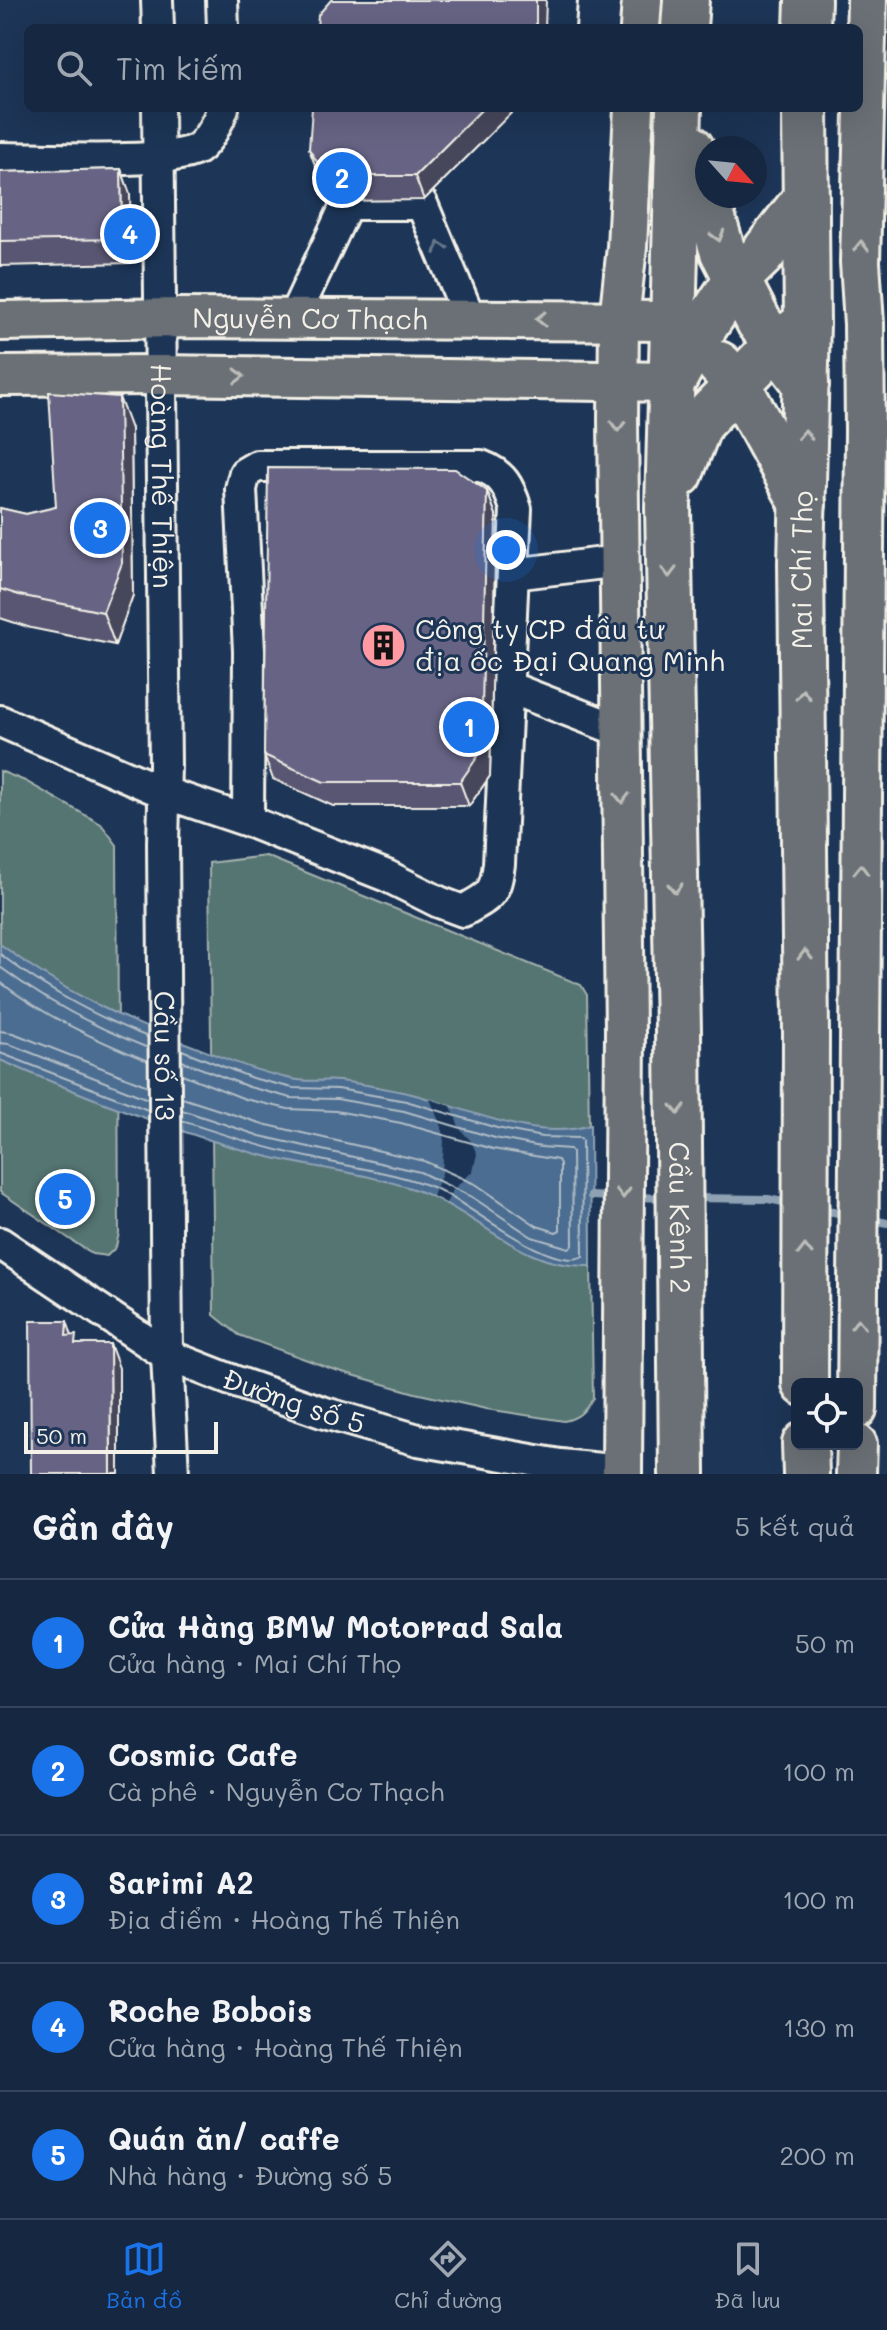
<!DOCTYPE html>
<html lang="vi">
<meta charset="utf-8">
<style>
:root{--surface:#162841;--page:#23344c;--text:#f1f3f6;--muted:#9ea6b1;--line:#35445a;--accent:#1a73e8}
body{margin:0;font-family:Mali,sans-serif;background:var(--page);color:var(--text)}
.controls{position:absolute;right:24px;bottom:24px;display:grid;overflow:hidden;border-radius:12px;box-shadow:0 8px 32px #0002}
.controls button{width:72px;height:72px;display:grid;place-items:center;padding:0;border:0;border-bottom:2px solid var(--line);background:var(--surface);color:var(--text);font:40px sans-serif}
.compass{position:absolute;left:695px;top:136px;width:72px;height:72px;border-radius:50%;background:var(--surface);box-shadow:0 8px 32px #0002;rotate:117deg}
.scale{position:absolute;left:24px;bottom:20px;width:194px;box-sizing:border-box;padding-left:8px;border:4px solid #f4f1e8;border-top:0;font-size:22px;line-height:28px;white-space:nowrap;color:#f4f1e8;-webkit-text-stroke:6px #1d3557;paint-order:stroke}
.you{position:absolute;left:506px;top:550px;width:28px;height:28px;margin:-20px;border:6px solid #fff;border-radius:50%;background:#1a73e8;box-shadow:0 0 0 12px #1a73e833}
.badge{display:grid;place-items:center;width:52px;height:52px;border-radius:50%;background:var(--accent);color:#fff;font-size:26px;font-weight:700}
.pin{position:absolute;translate:-50% -50%;border:4px solid #fff;box-shadow:0 2px 8px #0006}
.list{margin:0;padding:0;list-style:none}
h2{display:flex;justify-content:space-between;align-items:center;height:104px;margin:0;padding:0 32px;font-size:34px}
h2 small{font-size:26px;font-weight:400;color:var(--muted)}
.list li{display:grid;grid-template-columns:52px 1fr auto;gap:24px;align-items:center;box-sizing:border-box;height:128px;padding:0 32px;border-top:2px solid var(--line)}
.list b{display:block;font-size:30px;white-space:nowrap}
.list p{margin:0;font-size:26px;white-space:nowrap;color:var(--muted)}
.list em{font-size:26px;font-style:normal;color:var(--muted)}
.icon{flex:none;width:44px;height:44px;fill:none;stroke:currentColor;stroke-width:2;stroke-linecap:round;stroke-linejoin:round}
.map{position:relative;flex:none;width:887px;height:1474px;overflow:hidden}
.search{position:absolute;background:var(--surface);box-shadow:0 8px 32px #0002;left:24px;right:24px;top:24px;height:88px;display:flex;align-items:center;gap:20px;box-sizing:border-box;padding:0 28px;border-radius:12px;color:var(--muted);font-size:30px}
.sheet{height:744px;background:var(--surface)}
nav{display:flex;justify-content:space-around;align-items:center;box-sizing:border-box;height:112px;border-top:2px solid var(--line);background:var(--surface);font-size:22px;color:var(--muted)}
nav a{display:grid;justify-items:center;gap:4px}
nav .on{color:var(--accent)}
.map>svg:first-child{display:block}
</style>
<div class="map">
<svg width="887" height="1474" viewBox="0 0 887 1474">
<rect width="100%" height="100%" fill="#1d3557"/>
<filter id="ink" filterUnits="userSpaceOnUse"><feTurbulence type="fractalNoise" baseFrequency=".0125" numOctaves="2"/><feDisplacementMap in="SourceGraphic" scale="16" xChannelSelector="R" yChannelSelector="G"/><feConvolveMatrix kernelMatrix="1 2 1 2 8 2 1 2 1" color-interpolation-filters="sRGB"/></filter>
<g filter="url(#ink)">
<!-- green -->
<path fill="#557472" stroke="#a4b2ad" stroke-width="2" d="M0,771L25,781L101,824L117,845L119,1233L116,1247L107,1256L92,1254L0,1192Z
M266,856L581,985L587,995L593,1398C585,1411 579,1418 564,1421L486,1409L415,1393L332,1369L239,1335L214,1315L209,863Z"/>
<!-- water -->
<path fill="#4b6d91" stroke="#8fa2b4" stroke-width="2" d="M0,944C63,992 120,1018 193,1046C226,1059 257,1072 292,1079C307,1083 324,1079 340,1081C364,1084 389,1089 412,1094C466,1108 536,1143 590,1125L591,1266C519,1269 480,1213 416,1190C365,1172 309,1168 257,1154C169,1130 83,1096 0,1060Z"/>
<!-- pier -->
<path fill="#1d3557" d="M430,1099L451,1106L460,1129L471,1141L477,1154L473,1171L453,1190L446,1203L433,1196L442,1173L444,1141L441,1126Z"/>
<g fill="none" stroke-linecap="round" stroke-linejoin="round">
<!-- shore -->
<path stroke="#b0bcc5" stroke-width="2" d="M0,954C45,989 94,1016 148,1037
M0,967C45,1001 95,1027 148,1048
M0,982C44,1016 96,1040 148,1061
M0,1031L13,1033L148,1086
M0,1043L9,1044L148,1099
M182,1050L252,1078L293,1088L338,1089L406,1101L497,1128L542,1137L580,1138L582,1141L583,1256C553,1274 467,1203 437,1189C397,1172 353,1168 312,1158C267,1149 225,1135 182,1121
M0,1053L148,1110
M182,1061L249,1087L291,1098L337,1099L404,1111L495,1138L541,1147L570,1149L572,1152L573,1245L569,1248L532,1237L472,1197L420,1172L260,1136L182,1110
M182,1074L245,1099L288,1109L336,1111L401,1123L493,1149L558,1160L560,1164V1230L556,1232L537,1226L477,1185L424,1161L263,1124L182,1098"/>
<!-- stream -->
<path stroke="#8fa2b4" stroke-width="8" d="M591,1196L614,1197
M635,1197L666,1198
M691,1198L768,1199L793,1204
M818,1209L848,1215
M869,1219L887,1223"/>
<defs>
<g id="minor">
<path d="M157,0L158,28"/>
<path d="M222,0L223,28"/>
<path d="M559,28L561,0"/>
<path id="s1" d="M158,108L165,765L163,843L167,1355L173,1474"/>
<path d="M0,158C41,158 166,165 197,149C208,142 219,120 223,108"/>
<path d="M293,319L347,204H422L470,319"/>
<path d="M513,574L620,561"/>
<path d="M508,687L621,731"/>
<path d="M0,721L165,793L248,821L387,876L439,902L463,911C490,896 495,895 499,864L516,509C509,487 503,474 481,466H257L245,473L241,489L249,651L248,821"/>
<path id="s2" d="M0,1243L167,1355L236,1382L325,1413L418,1440L560,1465L622,1471"/>
</g>
<g id="major">
<path d="M640,28L642,0"/>
<path id="s3" d="M0,321L180,318L674,321"/>
<path d="M0,376L161,375L673,382"/>
<path d="M857,1409L865,431L864,324L860,262L867,0"/>
<path d="M622,1474L625,1031L618,419L619,320L627,247L634,108"/>
<path d="M856,1474L857,1444"/>
</g>
<g id="highway">
<path d="M684,28L686,0"/>
<path d="M807,28L808,0"/>
<path id="s4" d="M679,108L668,507L678,1031L682,1474"/>
<path d="M691,148L723,252L759,322L806,384"/>
<path d="M719,364L737,383L803,504"/>
<path d="M676,376L695,341L736,280L761,256L806,198"/>
<path d="M680,474L700,423L775,346L798,329"/>
<path id="s5" d="M805,1384L806,1033L801,563L807,323L805,108"/>
<path d="M805,1444L806,1474"/>
</g>
</defs>
<!-- minor casing -->
<use href="#minor" stroke="#f4f1e8" stroke-width="36"/>
<!-- major casing -->
<use href="#major" stroke="#f4f1e8" stroke-width="44"/>
<!-- highway casing -->
<use href="#highway" stroke="#f4f1e8" stroke-width="50"/>
<!-- minor -->
<use href="#minor" stroke="#1d3557" stroke-width="30"/>
<!-- major -->
<use href="#major" stroke="#6a7074" stroke-width="38"/>
<!-- highway -->
<use href="#highway" stroke="#6a7074" stroke-width="44"/>
</g>
<!-- wall -->
<path fill="#585672" stroke="#f4f1e8" stroke-width="2" d="M516,108L424,200L335,201L318,173L309,149Z
M121,169L130,194L131,263L0,266V172Z
M131,429L133,595L115,645L31,628L0,618V508L26,514L56,507Z
M487,491L496,515L490,776L469,806H333L273,779L264,755Z"/>
<!-- shaded-wall -->
<path fill="#47465c" stroke="#f4f1e8" stroke-width="2" d="M536,0H546L545,28H536Z
M483,108H516L424,200L415,176Z
M121,169L130,194L131,263L122,239Z
M119,397L131,429L133,595L115,645L103,612Z
M487,491L496,515L490,776L469,806L460,782Z
M67,1321L75,1345L66,1336Z
M110,1344L119,1368V1474H111Z"/>
<!-- building -->
<path fill="#666484" stroke="#f4f1e8" stroke-width="2" d="M331,0H536V28H317L318,15Z
M312,108H483L415,176H326L309,149Z
M121,169L122,239L0,241V172Z
M49,392L119,397L122,563L103,612L19,595L0,589V508L26,514L56,507Z
M268,468L455,469L487,491L481,752L460,782H324L264,755Z
M30,1321H67L66,1336L76,1335L75,1344H110L111,1474H31Z"/>
<!-- one-way arrows -->
<defs><path id="oneway-chevron" d="M-2-3.5L2.5 0L-2 3.5" fill="none" stroke-width="1.6" stroke-linecap="round" stroke-linejoin="round" transform="scale(2)"/></defs>
<g stroke="#bdbdba">
<use href="#oneway-chevron" transform="translate(718 236) rotate(74)"/>
<use href="#oneway-chevron" transform="translate(861 246) rotate(-89)"/>
<use href="#oneway-chevron" transform="translate(541 319) rotate(180)"/>
<use href="#oneway-chevron" transform="translate(239 376) rotate(1)"/>
<use href="#oneway-chevron" transform="translate(618 426) rotate(90)"/>
<use href="#oneway-chevron" transform="translate(805 435) rotate(-88)"/>
<use href="#oneway-chevron" transform="translate(669 572) rotate(89)"/>
<use href="#oneway-chevron" transform="translate(803 695) rotate(-91)"/>
<use href="#oneway-chevron" transform="translate(622 798) rotate(89)"/>
<use href="#oneway-chevron" transform="translate(861 870) rotate(-89)"/>
<use href="#oneway-chevron" transform="translate(675 888) rotate(89)"/>
<use href="#oneway-chevron" transform="translate(805 955) rotate(-91)"/>
<use href="#oneway-chevron" transform="translate(678 1109) rotate(89)"/>
<use href="#oneway-chevron" transform="translate(623 1193) rotate(90)"/>
<use href="#oneway-chevron" transform="translate(805 1250) rotate(-90)"/>
<use href="#oneway-chevron" transform="translate(858 1324) rotate(-90)"/>
</g>
<use stroke="#68778a" href="#oneway-chevron" transform="translate(440 247) rotate(-113)"/>
</g>
<!-- icons -->
<defs>
<symbol id="building-disc" viewBox="-11 -11 22 22"><circle r="9.5" fill="#ff9aa2" stroke="#1d3557"/><path d="M-4-6H4V6H1V3H-1V6H-4ZM-2.5-4.3h1.7v1.8h-1.7ZM.8-4.3h1.7v1.8H.8ZM-2.5-1h1.7V.8h-1.7ZM.8-1h1.7V.8H.8Z" fill="#111"/></symbol>
</defs>
<g fill-rule="evenodd">
<use href="#building-disc" x="358" y="620" width="51" height="51"/>
</g>
<g text-anchor="middle" stroke-width="6" stroke-linejoin="round" paint-order="stroke">
<!-- street labels -->
<g font-size="28" fill="#f4f1e8" stroke="#1d3557">
<text dy="10" stroke="none"><textPath href="#s3" startOffset="310">Nguyễn Cơ Thạch</textPath></text>
<text dy="10" stroke="none"><textPath href="#s1" startOffset="368">Hoàng Thế Thiện</textPath></text>
<text dy="10" stroke="none"><textPath href="#s5" startOffset="814">Mai Chí Thọ</textPath></text>
<text dy="10" stroke="none"><textPath href="#s1" startOffset="948">Cầu số 13</textPath></text>
<text dy="10" stroke="none"><textPath href="#s4" startOffset="1110">Cầu Kênh 2</textPath></text>
<text dy="10" stroke="none"><textPath href="#s2" startOffset="336">Đường số 5</textPath></text>
</g>
<!-- poi labels -->
<g font-size="28" fill="#f4f1e8" stroke="#1d3557" text-anchor="start">
<text x="415" y="639">Công ty CP đầu tư<tspan x="415" dy="32">địa ốc Đại Quang Minh</tspan></text>
</g>
</g>
</svg>
<div class="controls">
<button><svg class="icon" aria-label="locate" viewBox="0 0 24 24"><circle cx="12" cy="12" r="6"/><path d="M12 2v4M12 18v4M2 12h4M18 12h4"/></svg></button>
</div>
<svg class="compass" viewBox="-18 -18 36 36"><path d="M0-13l5 13h-10z" fill="#e53935"/><path d="M0 13l5-13h-10z" fill="#9ea6b1"/></svg>
<div class="scale">50 m</div>
<div class="you"></div>
<div class="pin badge" style="left:469px;top:727px">1</div>
<div class="pin badge" style="left:342px;top:178px">2</div>
<div class="pin badge" style="left:100px;top:528px">3</div>
<div class="pin badge" style="left:130px;top:234px">4</div>
<div class="pin badge" style="left:65px;top:1199px">5</div>
<div class="search"><svg class="icon" aria-label="search" viewBox="0 0 24 24"><circle cx="10" cy="10" r="6"/><path d="M15 15l6 6"/></svg>Tìm kiếm</div>
</div>
<section class="sheet">
<h2>Gần đây<small>5 kết quả</small></h2>
<ul class="list">
<li><span class="badge">1</span><div><b>Cửa Hàng BMW Motorrad Sala</b><p>Cửa hàng · Mai Chí Thọ</p></div><em>50 m</em></li>
<li><span class="badge">2</span><div><b>Cosmic Cafe</b><p>Cà phê · Nguyễn Cơ Thạch</p></div><em>100 m</em></li>
<li><span class="badge">3</span><div><b>Sarimi A2</b><p>Địa điểm · Hoàng Thế Thiện</p></div><em>100 m</em></li>
<li><span class="badge">4</span><div><b>Roche Bobois</b><p>Cửa hàng · Hoàng Thế Thiện</p></div><em>130 m</em></li>
<li><span class="badge">5</span><div><b>Quán ăn/ caffe</b><p>Nhà hàng · Đường số 5</p></div><em>200 m</em></li>
</ul>
</section>
<nav>
<a class="on"><svg class="icon" aria-label="map" viewBox="0 0 24 24"><path d="M3 6l6-2 6 2 6-2v14l-6 2-6-2-6 2zM9 4v14M15 6v14"/></svg>Bản đồ</a>
<a><svg class="icon" aria-label="directions" viewBox="0 0 24 24"><path d="M12 3l9 9-9 9-9-9zM9 14v-3h6M13 9l2 2-2 2"/></svg>Chỉ đường</a>
<a><svg class="icon" aria-label="saved" viewBox="0 0 24 24"><path d="M7 4h10v16l-5-4-5 4z"/></svg>Đã lưu</a>
</nav>
